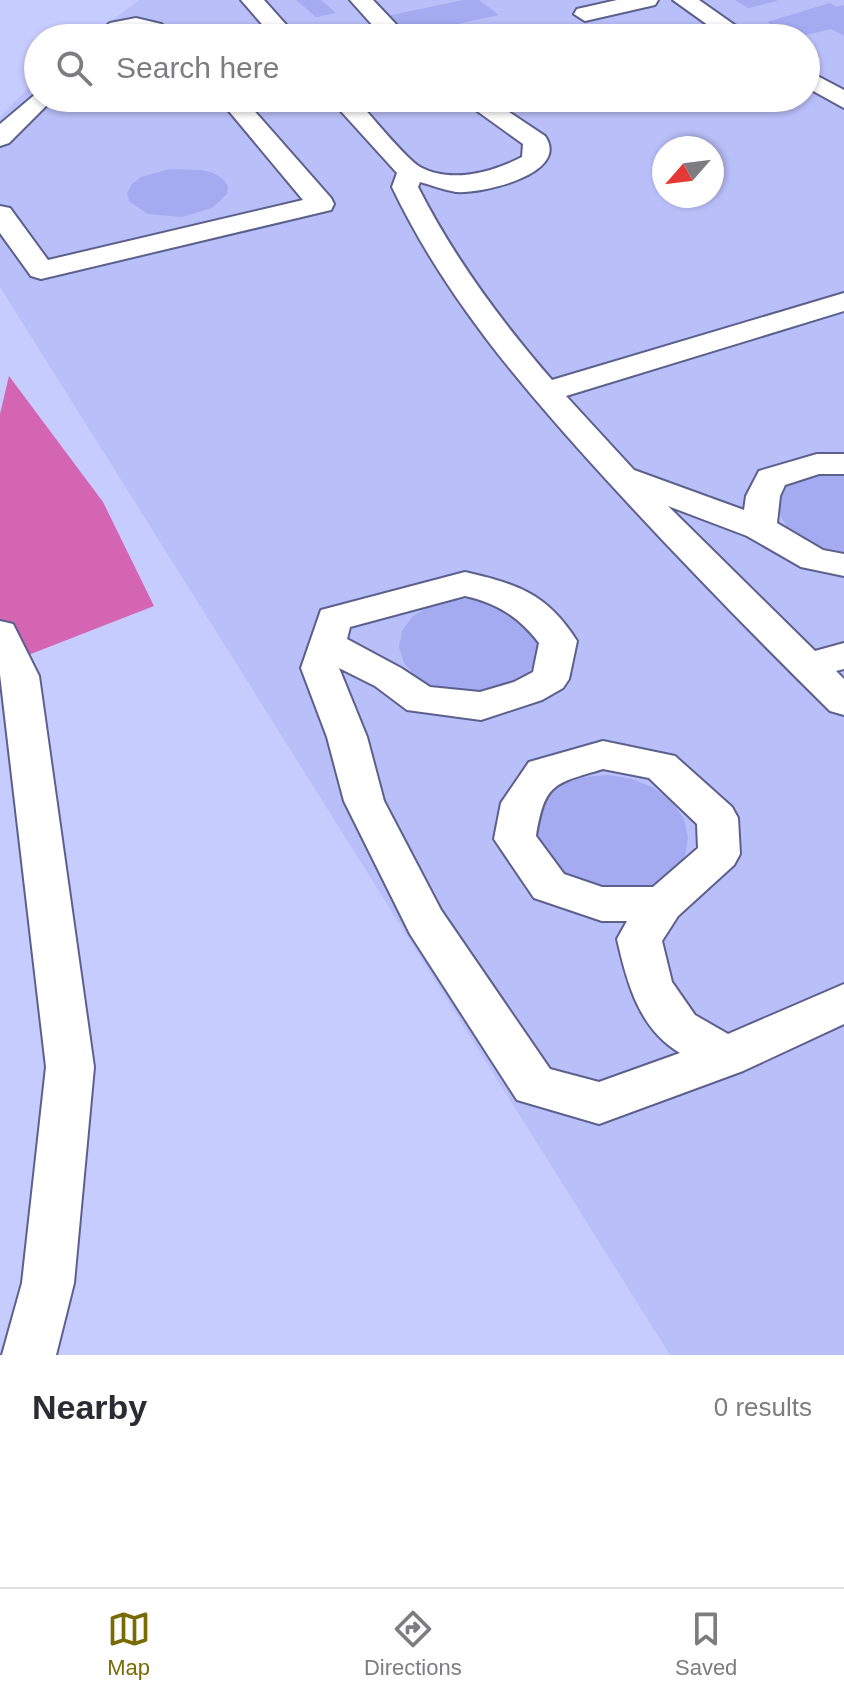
<!DOCTYPE html>
<style>
:root{--surface:#fff;--page:#f7f7f7;--text:#2b2b33;--muted:#7c7c81;--line:#e1e1e2;--accent:#796b03}
body{margin:0;font-family:Helvetica,sans-serif;background:var(--page);color:var(--text)}
.compass{position:absolute;left:652px;top:136px;width:72px;height:72px;border-radius:50%;background:var(--surface);box-shadow:0 2px 6px #0004;rotate:242deg}
.list{margin:0;padding:0;list-style:none}
h2{display:flex;justify-content:space-between;align-items:center;height:104px;margin:0;padding:0 32px;font-size:34px}
h2 small{font-size:26px;font-weight:400;color:var(--muted)}
.icon{flex:none;width:44px;height:44px;fill:none;stroke:currentColor;stroke-width:2;stroke-linecap:round;stroke-linejoin:round}
.map{position:relative;flex:none;width:844px;height:1355px;overflow:hidden}
.search{position:absolute;background:var(--surface);box-shadow:0 2px 6px #0004;left:24px;right:24px;top:24px;height:88px;display:flex;align-items:center;gap:20px;box-sizing:border-box;padding:0 28px;border-radius:44px;color:var(--muted);font-size:30px}
.sheet{height:232px;background:var(--surface)}
nav{display:flex;justify-content:space-around;align-items:center;box-sizing:border-box;height:112px;border-top:2px solid var(--line);background:var(--surface);font-size:22px;color:var(--muted)}
nav a{display:grid;justify-items:center;gap:4px}
nav .on{color:var(--accent)}
.map>svg:first-child{display:block}
</style>
<div class="map">
<svg width="844" height="1355" viewBox="0 0 844 1355">
<rect width="100%" height="100%" fill="#c7ccff"/>
<!-- built -->
<path fill="#b9bff8" fill-rule="evenodd" d="M139,0H844V1355H670L0,287V117L38,78V98H806V38H89ZM664,148H712V196H664Z"/>
<!-- forest -->
<path fill="#d365b3" d="M9,376L103,502L154,606L0,666V414Z"/>
<!-- building -->
<path fill="#a4abf0" d="M296,0H321L336,13L316,17Z
M463,0H479L499,15L410,34L387,16Z
M735,0H776L777,1L748,8Z
M830,3L836,7L844,5V36L831,29L793,38L767,22Z
M170,169L201,170L213,173L223,179L228,186L227,194L212,208L182,217L148,214L129,201L127,193L132,184L141,177Z
M815,473H844V552L820,547L801,538L786,525L778,512V499L785,487L798,478Z
M472,599L493,602L537,634L539,649L535,664L524,677L506,688L484,694L436,688L416,677L404,663L399,647L402,631L413,616L430,606L450,600Z
M608,775L632,779L654,788L672,802L684,819L688,838L685,857L674,873L655,886L631,894H603L554,873L532,835L545,797L562,784L584,777Z"/>
<g fill="none" stroke-linecap="round" stroke-linejoin="round">
<defs>
<path id="minor" d="M241,0H264L298,38H274Z
M350,0H373L409,38H384Z
M617,0H658L655,5L585,21L574,14L577,9Z
M673,0H699L753,38H726Z
M136,18L161,24L181,38H153L136,32L117,38H91L110,23Z
M806,70L844,90V108L806,87Z
M38,92V98H54L9,143L0,146V124Z
M218,98H243L331,198L334,204L331,210L41,279L31,276L0,233V206L10,208L48,260L303,200Z
M329,98H355C368,112 406,159 420,167C451,184 493,172 522,157L523,144L459,98H488L545,136C571,174 481,194 456,192C444,190 431,185 420,182L418,187C454,258 500,320 552,380L844,293V311L566,396L634,470L744,510L746,496L759,471L817,454H844V474H819L785,485L780,496L777,523L823,550L844,554V576L801,567L747,536L668,506L815,651L844,643V669L836,671L844,679V715L830,711C752,634 676,556 602,475C521,386 444,296 392,187L397,173Z
M465,572C517,584 547,593 577,641L569,679L563,688L542,700L481,720L407,710L375,686L339,668L367,737L384,801L441,910L550,1069L599,1082L680,1053C639,1029 627,983 617,939L627,921H602L534,898L494,839L501,803L529,762L603,741L675,756L732,807L738,818L740,854L734,865L678,916L662,941L672,982L695,1015L728,1034L844,984V1024L743,1071L599,1124L517,1100L410,934L344,801L327,737L301,668L321,610ZM465,596C497,603 519,617 539,643L533,672L514,682L480,692L430,687L401,668L347,639L350,627ZM603,769L649,778L697,824L698,848L653,887H602L564,874L536,836C545,782 554,784 603,769Z
M0,621L13,624L39,676L94,1067L74,1283L56,1355H2L22,1283L46,1067L0,674Z"/>
</defs>
<!-- minor casing -->
<use href="#minor" stroke="#5c608c" stroke-width="4"/>
<!-- minor -->
<use href="#minor" fill="#fff" fill-rule="evenodd"/>
</g>
</svg>
<svg class="compass" viewBox="-18 -18 36 36"><path d="M0-13l5 13h-10z" fill="#e53935"/><path d="M0 13l5-13h-10z" fill="#7c7c81"/></svg>
<div class="search"><svg class="icon" aria-label="search" viewBox="0 0 24 24"><circle cx="10" cy="10" r="6"/><path d="M15 15l6 6"/></svg>Search here</div>
</div>
<section class="sheet">
<h2>Nearby<small>0 results</small></h2>
<ul class="list">
</ul>
</section>
<nav>
<a class="on"><svg class="icon" aria-label="map" viewBox="0 0 24 24"><path d="M3 6l6-2 6 2 6-2v14l-6 2-6-2-6 2zM9 4v14M15 6v14"/></svg>Map</a>
<a><svg class="icon" aria-label="directions" viewBox="0 0 24 24"><path d="M12 3l9 9-9 9-9-9zM9 14v-3h6M13 9l2 2-2 2"/></svg>Directions</a>
<a><svg class="icon" aria-label="saved" viewBox="0 0 24 24"><path d="M7 4h10v16l-5-4-5 4z"/></svg>Saved</a>
</nav>
